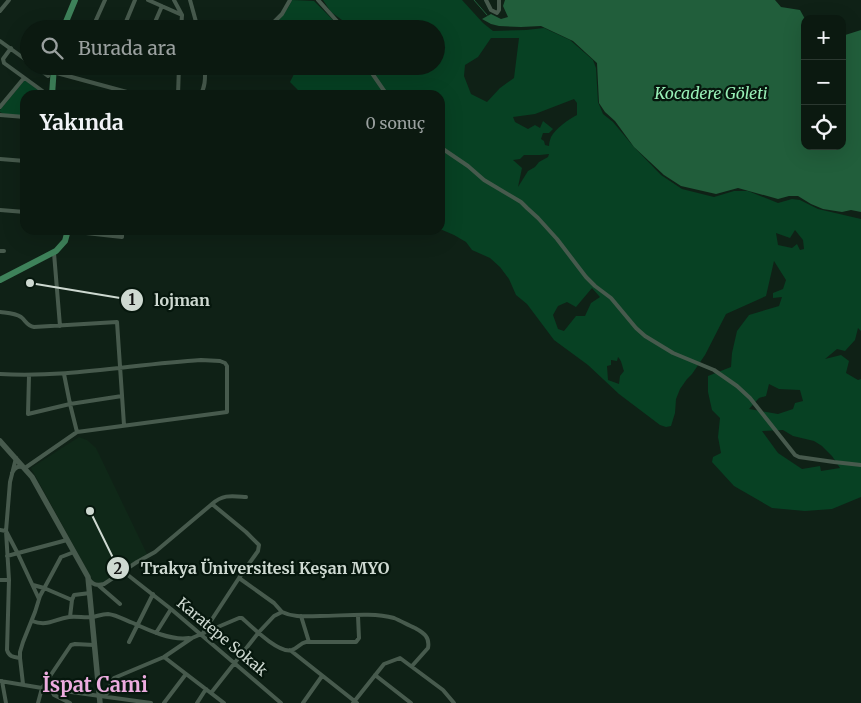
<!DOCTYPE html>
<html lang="tr">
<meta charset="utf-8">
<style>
:root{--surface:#0b1910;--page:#19261e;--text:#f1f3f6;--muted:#9aa09f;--line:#2b3830}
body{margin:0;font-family:Merriweather,serif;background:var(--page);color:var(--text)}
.controls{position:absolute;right:15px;top:15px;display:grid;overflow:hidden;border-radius:10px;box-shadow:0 5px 20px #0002}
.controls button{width:45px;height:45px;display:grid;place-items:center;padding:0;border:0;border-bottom:1px solid var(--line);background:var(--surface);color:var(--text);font:25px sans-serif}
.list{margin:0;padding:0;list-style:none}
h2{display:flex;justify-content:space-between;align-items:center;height:65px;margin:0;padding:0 20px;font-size:21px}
h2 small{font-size:16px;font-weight:400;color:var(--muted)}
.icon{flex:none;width:28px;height:28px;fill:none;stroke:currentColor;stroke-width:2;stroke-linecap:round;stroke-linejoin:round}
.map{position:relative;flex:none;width:861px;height:703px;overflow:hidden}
.search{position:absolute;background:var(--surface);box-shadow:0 5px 20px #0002;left:20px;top:20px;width:425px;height:55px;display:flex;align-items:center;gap:12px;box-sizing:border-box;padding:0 18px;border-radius:28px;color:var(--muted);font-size:19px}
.panel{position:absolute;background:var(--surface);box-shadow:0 5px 20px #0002;left:20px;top:90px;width:425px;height:145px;border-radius:15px}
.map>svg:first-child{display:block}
</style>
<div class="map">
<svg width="861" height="703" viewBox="0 0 861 703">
<rect width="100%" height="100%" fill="#0f2116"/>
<!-- built -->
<path fill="#0f2818" d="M79,437L87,440L96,448L147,554L102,583H98L93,581L31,468Z"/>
<!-- green -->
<path fill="#074123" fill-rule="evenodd" d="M292,0L314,1L338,25L339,28L335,29H274C278,18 288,11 292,0Z
M323,0H462L483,23L493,31L526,30L544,28L570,40L593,60L596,68L598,102L603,114L613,122L634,147L661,175L682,189L714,197L734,191H748L778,203L792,199L800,200L818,209L861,219V331L858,328L855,340L845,351L837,349L825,359L841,355L849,361L846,373L858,380L861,379V497L832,509L805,511L772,508L734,486L712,462L713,457L721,453L718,437L720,418L712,410L708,392V376L731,367L732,353L737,331L749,315L779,306L782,297L773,298V293L783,289L786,280L774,261L766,296L726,314L705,355L692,374L687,379L680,389L676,399L675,413L671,426L666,427L660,425L619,394L588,365L554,340L527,304L516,295L509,279L500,267L490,258L472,250L466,242L454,235L440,229V95H299V91L290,82L296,70L305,66H436V29H348L342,20L331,12ZM491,38H519L514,78L500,88L487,102L471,94L464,76L465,65L478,57ZM574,99L577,103V115C569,119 555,129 551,137C550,140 549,143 549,146L545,145L544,141L541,139L543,133H549L553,129L543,121L540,128L535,125L528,129L515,122L513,117L535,114ZM549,154L548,157L539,162L535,167L528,171L518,187L522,168L513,160L520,159L524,155H540ZM795,230L803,240L804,249L800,250L797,244L792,248L778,245L776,233L790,238ZM592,288L600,297L591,303L585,316H576L564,331L558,329L553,315L558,306L567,302L576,307ZM618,357C622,361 622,366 624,371L620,376L619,384L608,380L607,366L611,365V360L617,361ZM769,384L779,389L800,390L803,401L795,403L793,409L778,414L749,409L759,398L766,396ZM783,430L793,436L814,441L822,446L832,456L840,468L821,471L820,466L802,469L778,453L762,431Z
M24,81H26L44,94L45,95H25V116L4,114L0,112V110Z"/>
<!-- water -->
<path fill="#215e3b" d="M505,0H775L781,7L800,10L805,19V146H842V36L861,30V212L851,210L842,212L823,209L811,204L798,196H789L778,199L738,188L716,194L681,186L664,175L634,147L615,121L605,112L599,103L597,63L573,41L541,26L521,27L499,26L491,24L482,19L491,14L501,19L508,17L503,6Z"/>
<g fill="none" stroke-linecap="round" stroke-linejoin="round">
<!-- stream -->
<path stroke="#215e3b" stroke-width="1" d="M474,0L487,15"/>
<!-- minor -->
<path stroke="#475a4d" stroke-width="4" d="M148,0L182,15L181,29
M174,0L182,15
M190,0L198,29
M318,0L344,29
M486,0L491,10L497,13L499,10V0
M0,11L9,0
M65,25L72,29
M92,29L105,0
M123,29L135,0
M152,29L162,6
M267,29L282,14L290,0
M0,41L29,62
M11,48L3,59L4,63L48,95
M35,66L48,76
M367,66L387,95
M53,72L138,95
M178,95L179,66
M200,95C206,87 205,76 205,66
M0,107L24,78
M0,115L25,117
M440,147L468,166L484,180L521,202L527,208L538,218L557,239L586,277L595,286L611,298L636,328L645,336L673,353L714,370L737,386L750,398L795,455L799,457L834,462L861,465
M0,159L25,161
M0,210L25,212
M68,231L122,237V230
M0,251H4
M54,253L60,326
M0,312C7,313 15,313 21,317C26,321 27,326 34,327L117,322L124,425
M0,374C68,378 134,364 201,360L220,361L225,363L227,366V412L77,432L25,468C19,465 15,467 12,473
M64,374L70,404L77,432
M29,376L28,414L70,404L122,396
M16,458L10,482L6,531L9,580L7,650C9,657 14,657 20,658
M212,504C223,494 232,496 246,497
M0,530L6,531L18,554L39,599
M7,556L67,540
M124,572L171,609L281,703
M89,579C92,585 97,586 104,584L137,562L155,552L212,504L246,532L259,545L258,551L239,578L274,603L282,612
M0,580H9
M33,585L44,588L72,600
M98,585L120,604
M301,616L309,642
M70,617L72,600L74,595L90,593
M32,621C48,627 54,619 69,617C77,616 85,618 93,617C98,616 102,614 108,614C117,615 125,620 133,623C148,630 172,641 189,638
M156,633L171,609
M203,633L239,578
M129,642L153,594
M290,650L357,703
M164,657L224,703
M375,675L411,703
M0,681L42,688L151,703
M2,681L6,703
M23,684L20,658V652L23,642L35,612L40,596L61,557L74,552
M51,689L54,695L70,703
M211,693L259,632L274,616L282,612C294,618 308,616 320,616C343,616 372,612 394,618C401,621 408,625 415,628C424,633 430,637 428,648L412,666
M100,696C113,694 107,686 114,678L164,657L192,638L239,618H242C252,627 279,654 292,650C298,648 300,643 306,642H356L359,638L358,616
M38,703L42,688L71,645L75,644L94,645
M164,703L186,674
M197,703L206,689
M303,703L322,676
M353,703L384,664L400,658L443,690L454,703"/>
<!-- secondary -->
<path stroke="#475a4d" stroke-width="5.5" d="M0,441L32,477L88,577L100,703"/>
<!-- primary -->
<path stroke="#3e825a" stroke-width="6" d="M63,29L75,0
M52,95L54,66
M0,280L56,251L65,241L68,230"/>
</g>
<g text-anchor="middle" stroke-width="4.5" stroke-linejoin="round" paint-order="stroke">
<!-- street labels -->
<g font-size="15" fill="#ced9d1" stroke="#06170d">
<text transform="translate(222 637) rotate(40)" y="5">Karatepe Sokak</text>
</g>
<!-- water labels -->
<g font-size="16" font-style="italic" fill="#98f0b7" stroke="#06170d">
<text x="711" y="99">Kocadere Göleti</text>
</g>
<!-- district labels -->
<g font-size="20" font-weight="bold" fill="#ecacdf" stroke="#06170d">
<text x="95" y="692">İspat Cami</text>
</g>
</g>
<!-- callouts -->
<path fill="none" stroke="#ced9d1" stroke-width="2" d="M30 283L132 300M90 511L118 568"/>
<g fill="#ced9d1" stroke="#06170d" stroke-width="2">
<circle cx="30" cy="283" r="5"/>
<circle cx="90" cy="511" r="5"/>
<circle cx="132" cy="300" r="12"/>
<circle cx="118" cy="568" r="12"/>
</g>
<g font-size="15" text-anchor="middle" font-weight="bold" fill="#111">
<text x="132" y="305">1</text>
<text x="118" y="574">2</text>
</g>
<g font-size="16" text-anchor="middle" font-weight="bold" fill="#ced9d1" stroke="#06170d" stroke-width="4.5" stroke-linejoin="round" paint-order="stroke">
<text x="182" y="306">lojman</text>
<text x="265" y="574">Trakya Üniversitesi Keşan MYO</text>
</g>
</svg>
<div class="controls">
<button>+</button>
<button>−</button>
<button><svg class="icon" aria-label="locate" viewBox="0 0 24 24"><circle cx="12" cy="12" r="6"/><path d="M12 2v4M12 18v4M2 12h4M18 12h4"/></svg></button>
</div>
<div class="search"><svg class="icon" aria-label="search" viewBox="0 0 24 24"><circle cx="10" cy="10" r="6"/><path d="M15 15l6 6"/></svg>Burada ara</div>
<section class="panel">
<h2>Yakında<small>0 sonuç</small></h2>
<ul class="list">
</ul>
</section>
</div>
